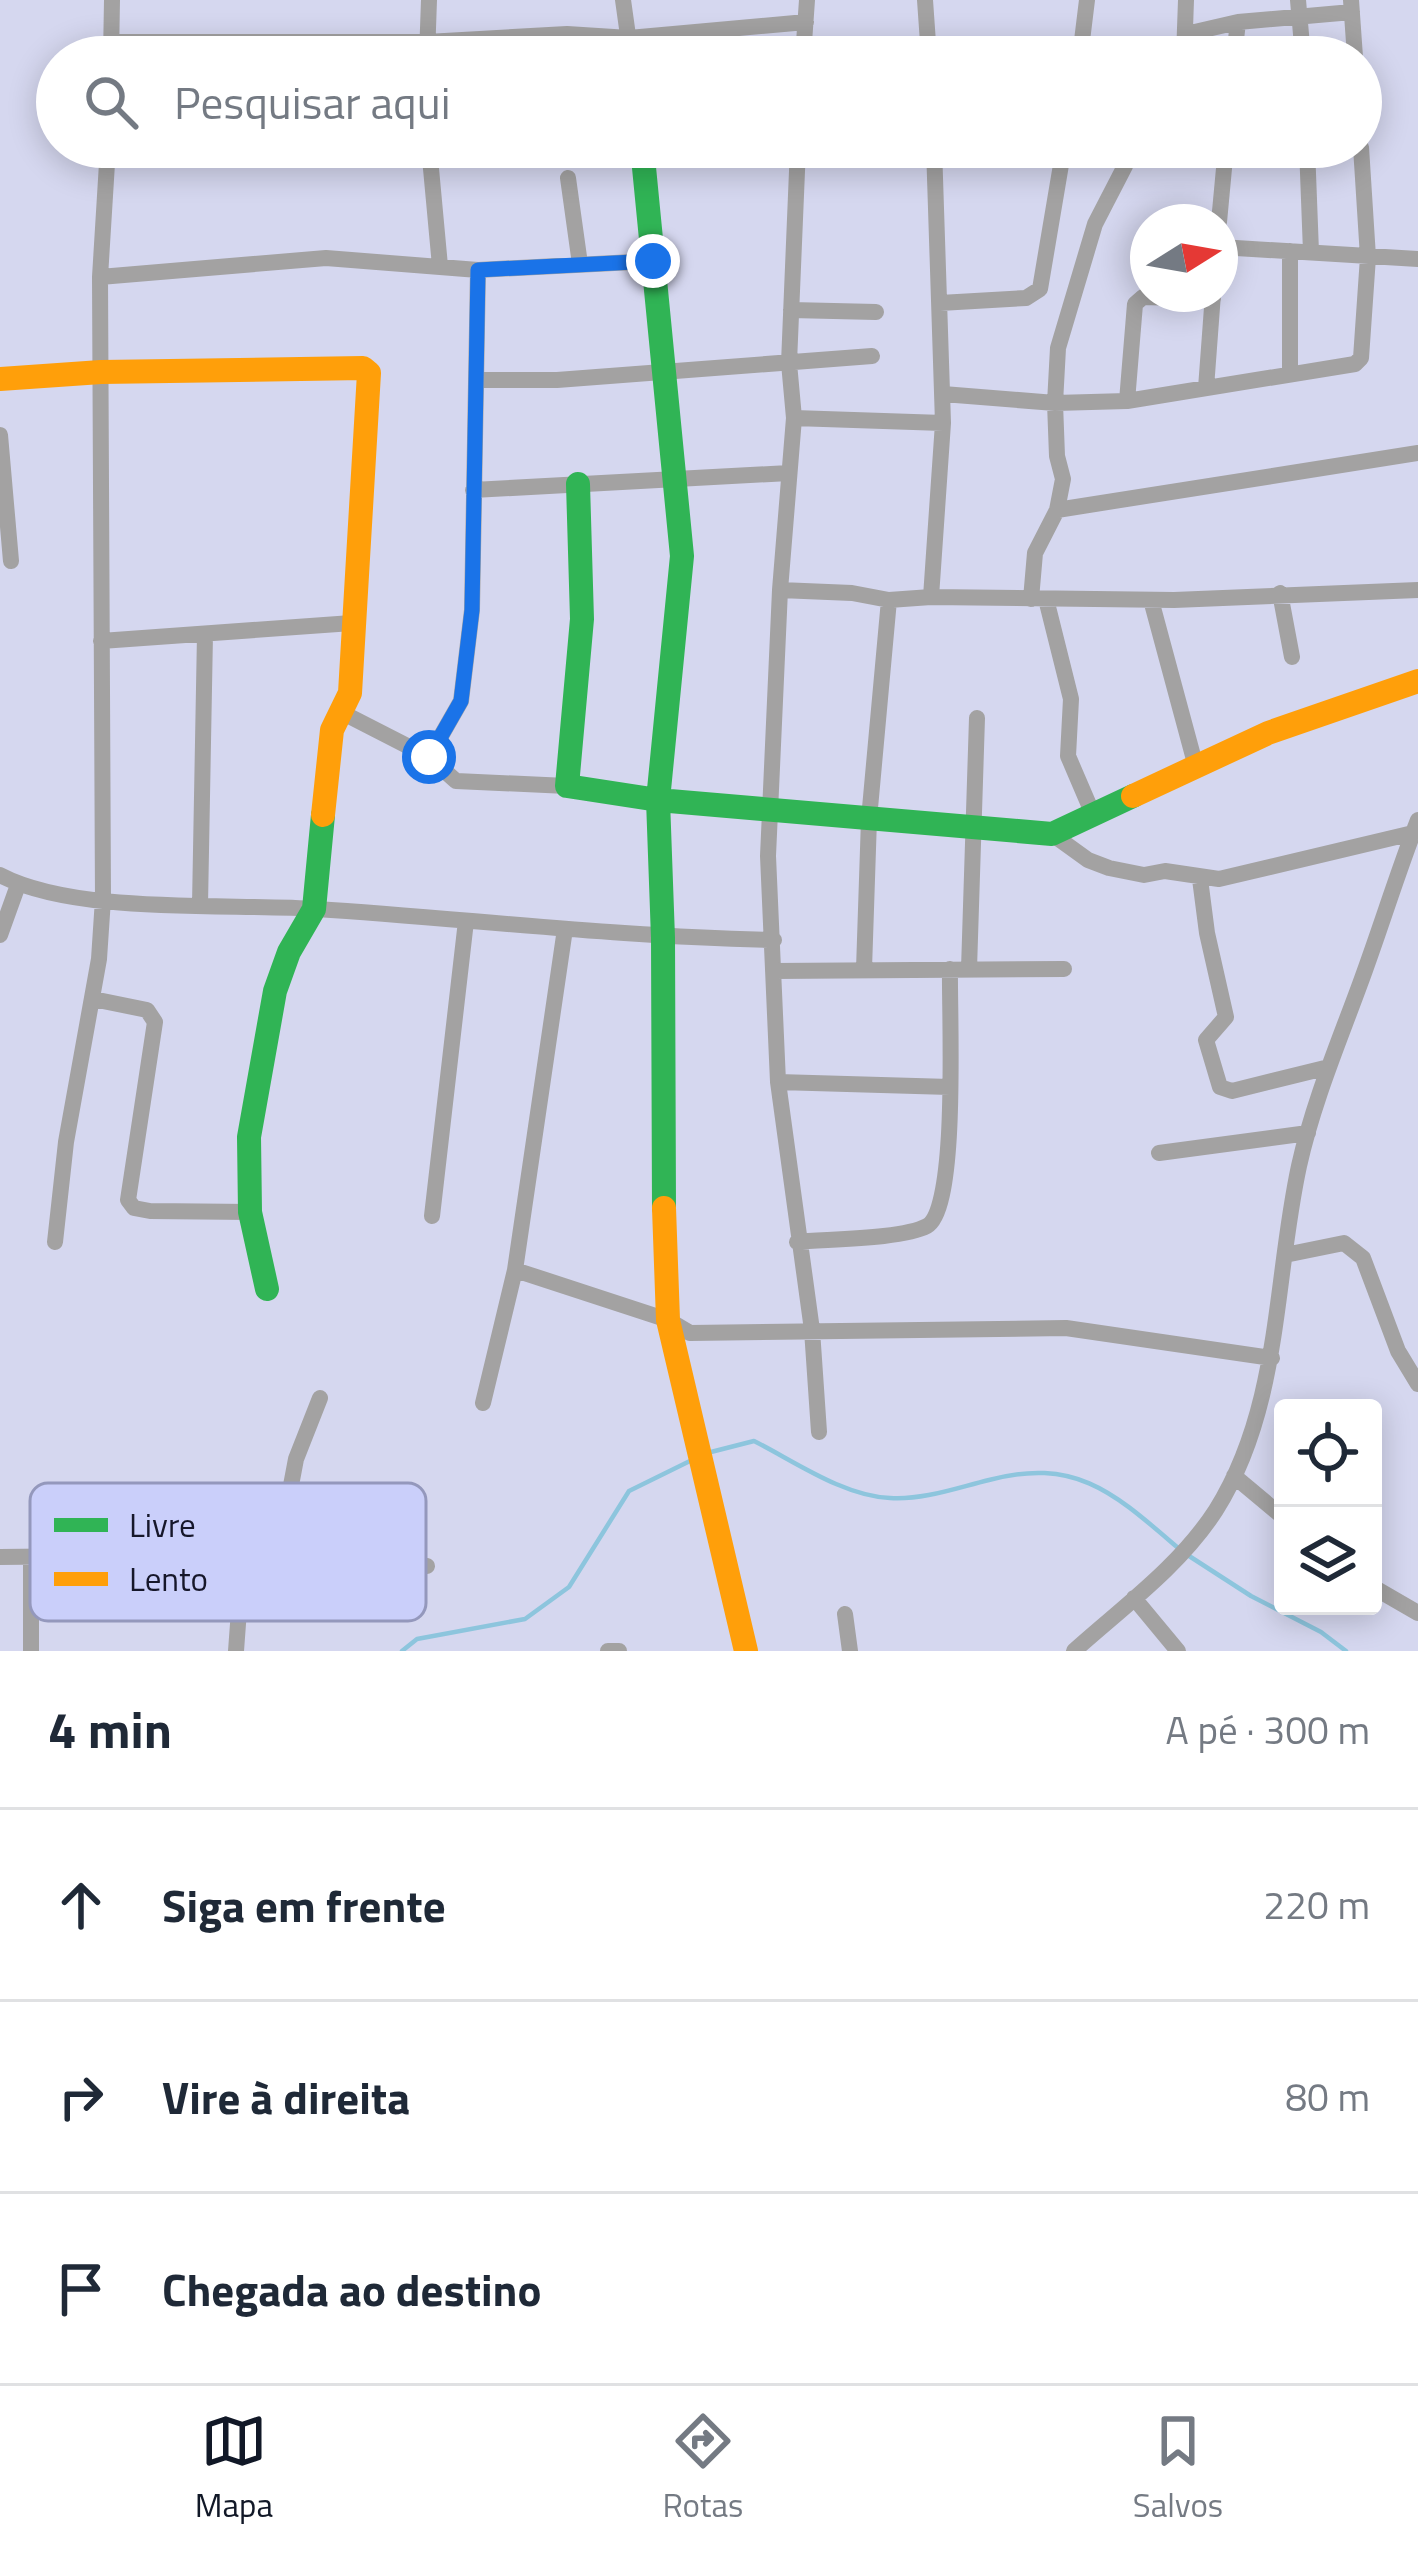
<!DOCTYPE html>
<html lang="pt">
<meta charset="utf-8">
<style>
:root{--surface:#fff;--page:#f2f2f3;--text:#1f2937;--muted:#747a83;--line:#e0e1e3;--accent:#111827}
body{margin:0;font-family:"Titillium Web",sans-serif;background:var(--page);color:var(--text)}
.controls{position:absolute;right:36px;bottom:36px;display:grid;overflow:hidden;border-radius:12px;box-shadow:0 6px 30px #0003}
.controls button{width:108px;height:108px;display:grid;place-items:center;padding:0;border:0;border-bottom:3px solid var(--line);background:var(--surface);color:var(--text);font:60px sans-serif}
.compass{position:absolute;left:1130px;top:204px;width:108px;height:108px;border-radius:50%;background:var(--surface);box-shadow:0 6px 30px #0003;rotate:79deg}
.stop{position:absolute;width:36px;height:36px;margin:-27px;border:9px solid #1a73e8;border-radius:50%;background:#fff}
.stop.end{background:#1a73e8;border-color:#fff;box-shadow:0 3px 12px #0008}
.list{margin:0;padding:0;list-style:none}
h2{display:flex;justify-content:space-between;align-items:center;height:156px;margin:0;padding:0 48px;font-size:51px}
h2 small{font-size:39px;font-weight:400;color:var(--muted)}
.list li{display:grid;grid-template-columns:78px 1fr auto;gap:36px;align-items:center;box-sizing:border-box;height:192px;padding:0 48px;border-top:3px solid var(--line)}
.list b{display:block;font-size:45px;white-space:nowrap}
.list em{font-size:39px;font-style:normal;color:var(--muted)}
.icon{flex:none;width:66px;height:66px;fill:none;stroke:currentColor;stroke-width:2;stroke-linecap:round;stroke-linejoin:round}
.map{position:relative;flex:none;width:1418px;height:1651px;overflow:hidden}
.search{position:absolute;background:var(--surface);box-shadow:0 6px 30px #0003;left:36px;right:36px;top:36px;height:132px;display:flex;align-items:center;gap:30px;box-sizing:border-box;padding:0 42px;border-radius:66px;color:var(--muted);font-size:45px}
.sheet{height:732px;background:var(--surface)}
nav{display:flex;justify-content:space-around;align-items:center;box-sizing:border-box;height:168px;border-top:3px solid var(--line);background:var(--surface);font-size:33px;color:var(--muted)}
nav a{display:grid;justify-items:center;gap:6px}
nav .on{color:var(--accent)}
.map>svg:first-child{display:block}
</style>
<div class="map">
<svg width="1418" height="1651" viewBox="0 0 1418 1651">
<rect width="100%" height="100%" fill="#d5d7ef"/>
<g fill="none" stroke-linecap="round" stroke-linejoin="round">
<!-- stream -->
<path stroke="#8dc5dd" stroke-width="4.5" d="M707,1453L754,1441C794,1461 843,1496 890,1498C924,1500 956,1488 989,1480C1076,1457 1114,1493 1177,1547
M1186,1554L1251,1596L1321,1632L1346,1651
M402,1651L417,1639L525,1619L569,1587L629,1491L692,1460"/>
<!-- street -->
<path stroke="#a3a2a2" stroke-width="16" d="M623,0L631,57
M925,0L929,57
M1298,0L1303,57
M1351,0L1355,57
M1186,34L1238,22
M112,42H427L567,34L629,38L806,22
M111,57L112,0
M427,57L429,0
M803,57L807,0
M1080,57L1087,0
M1184,57L1186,0
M1234,57L1238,22L1352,12
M429,147L440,266
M798,147L789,363L794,418L780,590L768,856L778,1082L812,1330L819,1432
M1307,147L1311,252
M108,152L167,147
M568,178L580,264
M1219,222L1226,147
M1220,247L1418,259
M100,277L326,258L478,270L653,261
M940,303L1026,298L1040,289L1064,147
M791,310L876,312
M1290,373V251
M476,380H557L872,356
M1206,388L1213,294
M943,394L1055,403L1127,401L1355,364L1361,358L1368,257L1361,147
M1127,401L1135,304L1143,297L1213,299
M794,418L943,423
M0,435L11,561
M473,490L789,473
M1057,510L1418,453
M780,590L852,593L889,600L931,597L1174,600L1418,590
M1280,593L1292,657
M931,597L943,423L934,147
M1031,599L1035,553L1057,510L1063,479L1057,456L1055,403L1058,348L1095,224L1126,164L1140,147
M1046,599L1071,699L1068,756L1092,812
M1151,600L1196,767
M101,641L352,623
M341,712L429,757L461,701L472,610L478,270
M429,757L456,781L567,786
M1052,834L1088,860L1109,868L1144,875L1165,871L1219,879L1413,833
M0,875C76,915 228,903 317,909C469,919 621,937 774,940
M1200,879L1207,933L1226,1017L1206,1040L1220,1087L1232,1091L1329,1067
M200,905L205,634
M0,935L18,885
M864,969L869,819L889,600
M969,969L977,718
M774,971L1064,969
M93,999L147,1010L155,1022L128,1200L134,1208L150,1211L250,1212
M778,1082L950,1087
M1159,1153L1308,1133
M432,1216L466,921
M55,1242L66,1142L99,959L103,899L100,277L108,147
M797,1242C827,1239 903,1239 927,1226C959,1208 949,1011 950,969
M1285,1255L1344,1243L1363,1258L1398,1351L1418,1384
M515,1270L668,1320L690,1333L1066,1328L1272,1358
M483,1403L515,1270L565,929
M1234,1476L1283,1517
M278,1554L296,1459L320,1398
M0,1557L278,1554L333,1555L427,1566
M1373,1587L1418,1613
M1134,1598L1178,1651
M845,1614L850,1651
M31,1651V1558
M236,1651L243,1556
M608,1651H619
M1074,1651C1123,1607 1180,1566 1216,1510C1281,1406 1274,1281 1299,1166C1313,1103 1338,1044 1360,984C1380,930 1397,874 1418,820"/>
<!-- fast -->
<path stroke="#30b455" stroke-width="24" d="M642,147L682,556L658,800L663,938L664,1208
M578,484L582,619L567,786L658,800L1052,834L1133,796
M267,1289L250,1212L249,1137L275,991L289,952L314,909L323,815"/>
<!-- slow -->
<path stroke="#ff9f0a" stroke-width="24" d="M0,379L101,372L363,368L369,373L350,693L332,730L323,815
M1133,796L1268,733L1418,681
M664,1208L668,1320L746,1651"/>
</g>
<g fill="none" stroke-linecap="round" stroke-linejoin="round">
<!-- route -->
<path stroke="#1a73e8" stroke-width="15" d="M429,757L461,701L472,610L478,270L653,261"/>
</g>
<!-- legend -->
<rect x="30" y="1483" width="396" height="138" rx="18" fill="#cacffa" stroke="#9498bc" stroke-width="3"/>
<rect x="54" y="1518" width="54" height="14" fill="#30b455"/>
<rect x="54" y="1572" width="54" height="14" fill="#ff9f0a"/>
<g font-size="33" fill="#16172a">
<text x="129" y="1537">Livre</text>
<text x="129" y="1591">Lento</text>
</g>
</svg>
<div class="controls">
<button><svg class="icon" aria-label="locate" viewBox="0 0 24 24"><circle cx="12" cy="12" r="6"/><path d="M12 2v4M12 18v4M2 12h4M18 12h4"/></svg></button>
<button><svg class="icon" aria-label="layers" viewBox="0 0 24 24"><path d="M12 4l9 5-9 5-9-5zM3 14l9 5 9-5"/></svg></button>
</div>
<svg class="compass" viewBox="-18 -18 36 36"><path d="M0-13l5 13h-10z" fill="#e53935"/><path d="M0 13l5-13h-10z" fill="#747a83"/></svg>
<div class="stop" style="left:429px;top:757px"></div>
<div class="stop end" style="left:653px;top:261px"></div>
<div class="search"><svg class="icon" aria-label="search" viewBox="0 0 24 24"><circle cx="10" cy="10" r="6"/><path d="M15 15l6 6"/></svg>Pesquisar aqui</div>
</div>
<section class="sheet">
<h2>4 min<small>A pé · 300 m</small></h2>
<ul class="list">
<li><svg class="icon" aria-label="ahead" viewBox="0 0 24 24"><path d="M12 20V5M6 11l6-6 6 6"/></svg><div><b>Siga em frente</b></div><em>220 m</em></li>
<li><svg class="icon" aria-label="right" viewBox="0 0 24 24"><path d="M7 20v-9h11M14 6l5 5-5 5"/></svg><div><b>Vire à direita</b></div><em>80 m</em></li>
<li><svg class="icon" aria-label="arrive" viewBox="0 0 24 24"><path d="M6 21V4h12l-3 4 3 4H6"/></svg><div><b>Chegada ao destino</b></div></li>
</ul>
</section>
<nav>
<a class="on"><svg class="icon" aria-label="map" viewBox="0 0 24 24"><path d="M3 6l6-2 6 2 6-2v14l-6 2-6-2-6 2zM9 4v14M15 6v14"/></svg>Mapa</a>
<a><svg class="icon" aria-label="directions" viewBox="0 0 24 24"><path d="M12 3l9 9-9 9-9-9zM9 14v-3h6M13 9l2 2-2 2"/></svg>Rotas</a>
<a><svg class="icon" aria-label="saved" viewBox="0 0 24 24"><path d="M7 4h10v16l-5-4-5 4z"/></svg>Salvos</a>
</nav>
